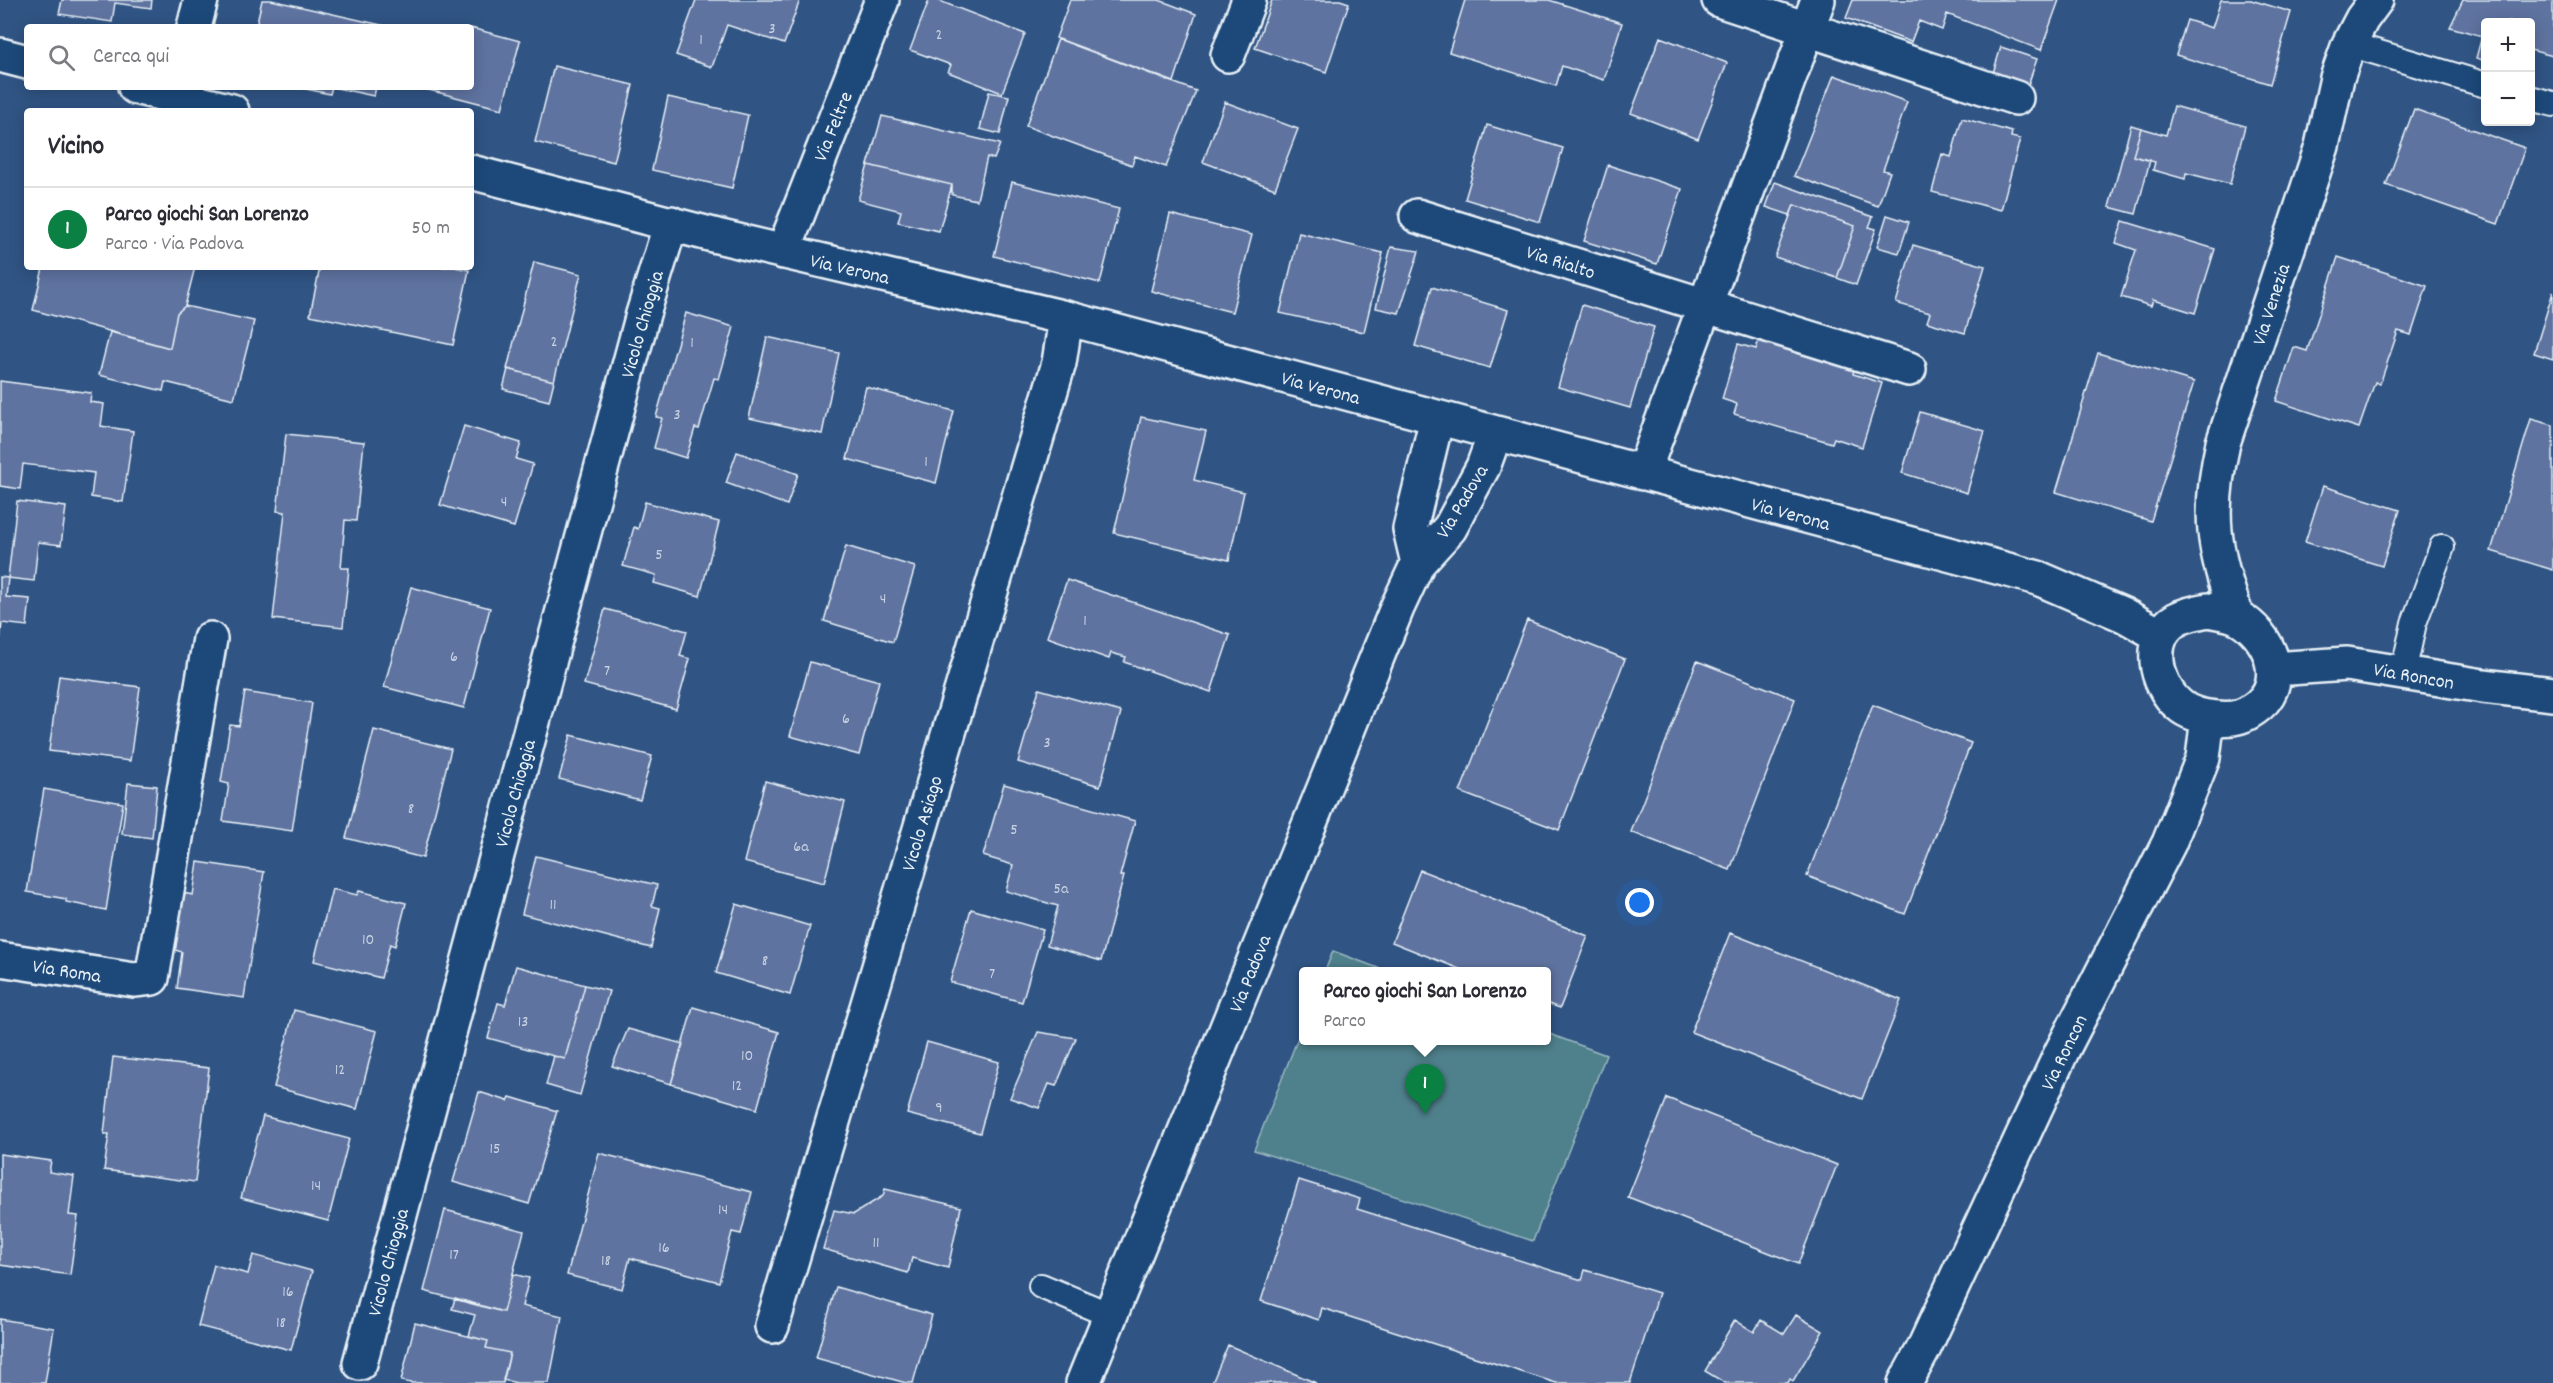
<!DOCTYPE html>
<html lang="it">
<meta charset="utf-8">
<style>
:root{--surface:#fff;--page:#f2f2f3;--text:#2b2b33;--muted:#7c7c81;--line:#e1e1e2;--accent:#0b8043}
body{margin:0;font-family:Dekko,sans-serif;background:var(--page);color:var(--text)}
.controls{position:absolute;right:18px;top:18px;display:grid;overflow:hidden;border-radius:6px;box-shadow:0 3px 15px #0003}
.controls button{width:54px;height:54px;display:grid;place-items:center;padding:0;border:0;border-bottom:2px solid var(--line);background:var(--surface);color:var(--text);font:30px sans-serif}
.you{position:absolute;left:1640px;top:903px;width:21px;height:21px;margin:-15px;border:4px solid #fff;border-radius:50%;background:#1a73e8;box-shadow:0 0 0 9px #1a73e833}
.badge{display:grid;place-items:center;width:39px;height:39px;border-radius:50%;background:var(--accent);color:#fff;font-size:20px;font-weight:700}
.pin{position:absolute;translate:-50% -50px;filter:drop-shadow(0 2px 3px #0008)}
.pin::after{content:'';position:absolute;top:32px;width:21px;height:18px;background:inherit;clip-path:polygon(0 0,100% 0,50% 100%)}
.popup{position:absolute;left:1299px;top:967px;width:252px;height:78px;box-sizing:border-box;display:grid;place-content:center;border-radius:6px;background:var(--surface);filter:drop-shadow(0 2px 4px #0005);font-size:20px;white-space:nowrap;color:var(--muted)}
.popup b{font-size:22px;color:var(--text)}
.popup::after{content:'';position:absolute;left:50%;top:100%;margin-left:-12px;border:12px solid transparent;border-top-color:var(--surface)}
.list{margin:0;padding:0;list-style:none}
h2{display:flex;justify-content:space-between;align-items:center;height:78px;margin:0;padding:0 24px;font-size:26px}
h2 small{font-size:20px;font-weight:400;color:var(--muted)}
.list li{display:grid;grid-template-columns:39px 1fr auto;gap:18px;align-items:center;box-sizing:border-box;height:84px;padding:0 24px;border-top:2px solid var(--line)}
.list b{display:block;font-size:22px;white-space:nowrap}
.list p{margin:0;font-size:20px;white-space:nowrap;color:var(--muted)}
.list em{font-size:20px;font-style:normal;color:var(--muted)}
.icon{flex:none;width:33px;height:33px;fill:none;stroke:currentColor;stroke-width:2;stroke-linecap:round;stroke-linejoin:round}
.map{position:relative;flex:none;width:2553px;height:1383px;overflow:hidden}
.search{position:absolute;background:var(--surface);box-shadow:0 3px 15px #0003;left:24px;top:24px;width:450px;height:66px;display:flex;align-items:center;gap:15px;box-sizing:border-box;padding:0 21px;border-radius:6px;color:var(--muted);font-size:22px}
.panel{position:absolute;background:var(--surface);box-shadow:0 3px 15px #0003;left:24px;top:108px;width:450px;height:162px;border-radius:6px}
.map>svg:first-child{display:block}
</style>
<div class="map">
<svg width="2553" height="1383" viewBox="0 0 2553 1383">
<rect width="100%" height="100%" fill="#305484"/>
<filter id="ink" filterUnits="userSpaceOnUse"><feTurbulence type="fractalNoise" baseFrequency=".0167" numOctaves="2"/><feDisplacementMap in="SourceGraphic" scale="12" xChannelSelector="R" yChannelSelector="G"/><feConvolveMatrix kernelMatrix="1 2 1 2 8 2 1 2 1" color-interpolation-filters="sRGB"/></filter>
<g filter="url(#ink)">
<!-- green -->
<path fill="#50818c" stroke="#9cb9c2" stroke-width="1.5" d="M1333,951L1386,971H1325Z
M1303,1025L1304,1040H1546L1547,1033L1606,1055L1533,1241L1254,1150Z"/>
<!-- building -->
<path fill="#5f73a0" stroke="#e8f1f8" stroke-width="1.5" d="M62,0H152L151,8L115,3L112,22L59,14Z
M262,0H271L390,27H256Z
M696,0H800L784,44L727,25L712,67L676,55Z
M929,0H937L1025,34L1002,93L948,72L951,65L910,50Z
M1070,0H1159L1196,14L1174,82L1056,38Z
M1272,0H1340L1349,3L1326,72L1255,48Z
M1465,0H1549L1622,23L1604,80L1562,66L1556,86L1449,52Z
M1853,0H2059L2041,50L1947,14L1942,30L1919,21L1911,42L1846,18Z
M2221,0H2251L2291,12L2270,84L2176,55L2187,20L2212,28Z
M2463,0H2553V56L2530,50V22H2486V61L2476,58L2482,36L2450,27Z
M471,28L520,41L502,109L425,89L426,87H471Z
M1660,37L1727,63L1698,139L1631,113Z
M1058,39L1196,91L1166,167L1135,156L1132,165L1026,126Z
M2001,47L2037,59L2028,85L1993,73Z
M554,66L633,85L614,162L535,142Z
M1834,75L1907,102L1883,170L1890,172L1878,206L1794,176Z
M297,87H332L330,94Z
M332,87H376L374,96Z
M989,92L1009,96L1000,134L980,129Z
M668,97L748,115L732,188L652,170Z
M1225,102L1298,129L1275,189L1203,162Z
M2174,106L2245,126L2230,184L2186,173L2185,179L2153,170L2155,162L2133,156L2141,128L2166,135Z
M2414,109L2525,148L2498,224L2386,185Z
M882,116L1000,144L994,159L987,157L977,200L952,195V185L868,165Z
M1962,118L2012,132L2011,137L2020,139L2001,210L1932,192L1942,154L1951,157Z
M1487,125L1563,148L1540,222L1465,199Z
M2131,125L2141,128L2133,156L2150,160L2136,214L2109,207Z
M868,165L952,185L939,231L898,222L901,211L858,200Z
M1608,165L1682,189L1657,264L1584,241Z
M1012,182L1119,209L1100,283L994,256Z
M1775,182L1873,217L1869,227L1876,229L1856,285L1837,278L1855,226L1794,205L1790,215L1766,207Z
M1794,205L1855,226L1837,278L1775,257Z
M1170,214L1252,235L1232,312L1151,291Z
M1887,215L1909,222L1899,253L1877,247Z
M2123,221L2215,249L2195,313L2153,300L2151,306L2121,297L2136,250L2116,243Z
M1299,233L1383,253L1364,332L1280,313Z
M1913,245L1985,266L1965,333L1927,322L1930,313L1896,303Z
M1391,247L1419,251L1399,313L1376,308Z
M2338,257L2427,286L2411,335L2398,331L2380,384L2375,382L2359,428L2276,401L2294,347L2307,351Z
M534,262L581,274L554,381L507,369Z
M47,267H195L185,306L177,313L170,348L33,310L43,268Z
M320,267H454L469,270L453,345L310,315Z
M1432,287L1508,310L1490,368L1415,346Z
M2553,292V359L2534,353Z
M1582,305L1654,327L1630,408L1558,387Z
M185,306L254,321L234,399L165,382L163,391L99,375L110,332L170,348L177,313Z
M686,313L734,327L719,379L714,378L699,429L695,428L686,458L654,448L662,418L656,417Z
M767,337L839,353L822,434L749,418Z
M1759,340L1854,369L1853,374L1882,383L1862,447L1834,438L1832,443L1734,414L1737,404L1722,399L1738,344L1756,349Z
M2098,353L2194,382L2151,521L2056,492Z
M508,369L554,381L549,401L503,389Z
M0,381L91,393L90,402L104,404L101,426L133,431L123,502L91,497L94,473L23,464L20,489L0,486Z
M866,387L954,411L936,483L847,459Z
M1920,412L1985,431L1967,493L1902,473Z
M1141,417L1206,431L1194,480L1244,492L1229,560L1114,533Z
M2531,419L2553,425V570L2491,551Z
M464,426L521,443L516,459L533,464L514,527L440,505Z
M286,434L364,442L356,521L345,520L341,568H349L343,627L273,619L285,512L277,511Z
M737,452L798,474L787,505L726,483Z
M2323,486L2400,510L2382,566L2305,542Z
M17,501L66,507L61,545L38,542L34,581L8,578Z
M645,502L719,522L700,596L654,583L656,575L623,566L634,527L638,529Z
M846,546L915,567L893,642L824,621Z
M0,577L8,578L6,597L30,599L27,626L2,623L0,642Z
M1067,580L1230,635L1211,692L1124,662L1126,657L1111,653L1109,659L1047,637Z
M411,587L490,608L464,708L384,687Z
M605,609L687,631L680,656L690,659L676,709L584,684Z
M1527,620L1625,659L1559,830L1460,792Z
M1697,661L1795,699L1730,870L1631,832Z
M810,662L879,681L859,755L790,736Z
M59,676L140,687L130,761L49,751Z
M1039,689L1121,712L1100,786L1018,762Z
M245,692L312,703L292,831L223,821L229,784L221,782L230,725L239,726Z
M1873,705L1971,743L1905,914L1807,876Z
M374,730L451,749L423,858L346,838Z
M571,735L652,756L640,800L559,779Z
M765,781L845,802L824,883L744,862Z
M128,783L157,786L152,838L122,834Z
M1004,784L1135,821L1120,876H1124L1101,961L1047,945L1058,906L1006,891L1013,865L983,856Z
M44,789L123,803L106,910L66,902V899L27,892Z
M536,856L657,885L652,906L660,908L651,948L522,914Z
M198,862L264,872L244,998L177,988L182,952L175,950L183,893L193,895Z
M1420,870L1588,936L1560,1008L1546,1003V972H1467L1392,942Z
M332,889L357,895L359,891L406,903L395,946L390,944L381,978L314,961Z
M736,904L810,926L790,995L716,973Z
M971,909L1043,930L1022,1002L950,982Z
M1730,933L1901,1000L1862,1099L1691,1032Z
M516,966L585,985L565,1059L488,1038L498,1003L505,1005Z
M585,985L609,991L580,1095L546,1085L554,1056L565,1059Z
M693,1007L779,1032L757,1109L671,1084Z
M294,1010L377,1031L357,1109L274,1087Z
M628,1029L683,1044L671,1084L612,1066Z
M1038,1032L1076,1038L1056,1086L1049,1084L1039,1108L1010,1098Z
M927,1042L999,1062L980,1133L907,1114Z
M113,1057L209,1068L195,1182L104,1170L109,1134H104Z
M479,1092L508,1101L510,1097L557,1111L529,1204L453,1182Z
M1667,1098L1837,1165L1798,1264L1628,1197Z
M263,1116L349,1139L328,1221L241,1198Z
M599,1153L752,1192L741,1234L732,1232L719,1282L630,1258L622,1289L567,1275Z
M0,1154L51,1161L49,1172L74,1176L69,1215L78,1216L70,1275L0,1265Z
M1299,1180L1360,1199L1357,1209L1582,1280L1585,1270L1659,1293L1630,1383H1556L1322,1308L1319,1320L1261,1301Z
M885,1189L961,1207L948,1268L912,1258L908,1273L823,1249L834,1210L854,1214L883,1196Z
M445,1210L524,1231L503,1312L424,1291Z
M253,1255L312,1271L291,1350L198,1326L214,1265L248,1274Z
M513,1274L529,1278L522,1306L562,1316L549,1383H517L503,1380L510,1353L486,1348L488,1341L469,1336L475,1315L452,1309L455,1298L503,1312Z
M836,1287L932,1315L913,1383H906L816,1358Z
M1796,1315L1823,1331L1793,1381L1790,1379L1788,1383H1725L1705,1371L1735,1320L1754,1332L1761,1320L1784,1334Z
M0,1319L54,1328L45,1383H0Z
M415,1323L488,1341L486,1348L510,1353L503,1383H411L401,1381Z
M1228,1345L1316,1383H1212Z"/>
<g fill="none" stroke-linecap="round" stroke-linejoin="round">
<defs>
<path id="lane" d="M2349,44L2486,85
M2530,98L2553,104
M2403,673L2414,623L2442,547
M1041,1286L1110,1315"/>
<path id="street" d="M1719,0L2016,98
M194,27L201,0
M0,55L27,62
M1228,55L1249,0
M135,87L232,111
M471,172L717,236L1066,318L2038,578L2124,615L2161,636
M1417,216L1909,369
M783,252L882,0
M1643,473L1818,0
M1418,563L1410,529L1437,418
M2208,610C2217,612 2230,613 2239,618C2268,634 2289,679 2259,705C2246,716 2235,720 2217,718C2204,717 2189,714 2179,705C2155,685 2145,637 2177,619C2187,614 2197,612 2208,610Z
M2237,617C2213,550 2207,513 2223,443L2322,146L2337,78L2349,44L2362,19L2376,0
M2274,669L2347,664L2483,686L2553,694
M0,959L134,980L152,978L210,639
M772,1326L1059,363L1066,318
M360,1363L643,314L671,223
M1083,1383L1397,608L1418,563L1450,528L1483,467L1495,434
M1905,1383L1923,1350L2062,1051L2169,843L2203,758L2208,717"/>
</defs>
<!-- lane casing -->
<use href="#lane" stroke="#e8f1f8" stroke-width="28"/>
<!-- street casing -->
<use href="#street" stroke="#e8f1f8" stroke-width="38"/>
<!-- lane -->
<use href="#lane" stroke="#1f4a7a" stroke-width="24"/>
<!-- street -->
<use href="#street" stroke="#1f4a7a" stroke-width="33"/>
</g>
</g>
<g text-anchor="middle" stroke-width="5" stroke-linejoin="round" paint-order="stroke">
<!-- number labels -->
<g font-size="16" fill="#c6d2e2">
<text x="772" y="33">3</text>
<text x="939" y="39">2</text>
<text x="701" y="44">1</text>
<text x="554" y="346">2</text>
<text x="692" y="347">1</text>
<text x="677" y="419">3</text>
<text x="926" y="466">1</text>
<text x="504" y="506">4</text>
<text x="659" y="559">5</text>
<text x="883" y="603">4</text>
<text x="1085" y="625">1</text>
<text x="454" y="661">6</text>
<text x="607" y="675">7</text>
<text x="846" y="723">6</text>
<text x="1047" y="747">3</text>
<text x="411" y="813">8</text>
<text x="1014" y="834">5</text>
<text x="801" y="851">6a</text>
<text x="1061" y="893">5a</text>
<text x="553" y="909">11</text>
<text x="368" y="944">10</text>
<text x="765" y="965">8</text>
<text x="992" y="978">7</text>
<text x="523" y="1026">13</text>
<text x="747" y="1060">10</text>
<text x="340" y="1074">12</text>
<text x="737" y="1090">12</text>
<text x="939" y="1112">9</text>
<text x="495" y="1153">15</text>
<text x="316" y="1190">14</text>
<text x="723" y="1214">14</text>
<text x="876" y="1247">11</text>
<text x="664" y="1252">16</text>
<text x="454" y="1259">17</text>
<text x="606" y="1265">18</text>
<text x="288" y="1296">16</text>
<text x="281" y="1327">18</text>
</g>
<!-- street labels -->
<g font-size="20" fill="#e8f1f8" stroke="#1f4a7a">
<text transform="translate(832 126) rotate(-68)" y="7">Via Feltre</text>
<text transform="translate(1561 261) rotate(18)" y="7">Via Rialto</text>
<text transform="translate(850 268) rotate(13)" y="7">Via Verona</text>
<text transform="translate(2270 304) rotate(-72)" y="7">Via Venezia</text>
<text transform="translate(641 324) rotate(-74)" y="7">Vicolo Chioggia</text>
<text transform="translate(1321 387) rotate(15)" y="7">Via Verona</text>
<text transform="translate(1461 501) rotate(-59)" y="7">Via Padova</text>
<text transform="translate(1791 513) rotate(15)" y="7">Via Verona</text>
<text transform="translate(2414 675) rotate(10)" y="7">Via Roncon</text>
<text transform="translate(514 793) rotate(-75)" y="7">Vicolo Chioggia</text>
<text transform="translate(921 823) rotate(-73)" y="7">Vicolo Asiago</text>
<text transform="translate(67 970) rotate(9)" y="7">Via Roma</text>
<text transform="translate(1249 973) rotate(-68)" y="7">Via Padova</text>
<text transform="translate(2063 1052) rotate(-64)" y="7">Via Roncon</text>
<text transform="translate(387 1262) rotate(-75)" y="7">Vicolo Chioggia</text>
</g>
</g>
</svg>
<div class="controls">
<button>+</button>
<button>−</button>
</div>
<div class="you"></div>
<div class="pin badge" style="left:1425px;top:1114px">1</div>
<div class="popup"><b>Parco giochi San Lorenzo</b>Parco</div>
<div class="search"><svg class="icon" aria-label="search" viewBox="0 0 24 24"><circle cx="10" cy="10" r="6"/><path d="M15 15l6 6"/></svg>Cerca qui</div>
<section class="panel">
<h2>Vicino<small></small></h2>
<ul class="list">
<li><span class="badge">1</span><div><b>Parco giochi San Lorenzo</b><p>Parco · Via Padova</p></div><em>50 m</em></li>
</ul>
</section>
</div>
